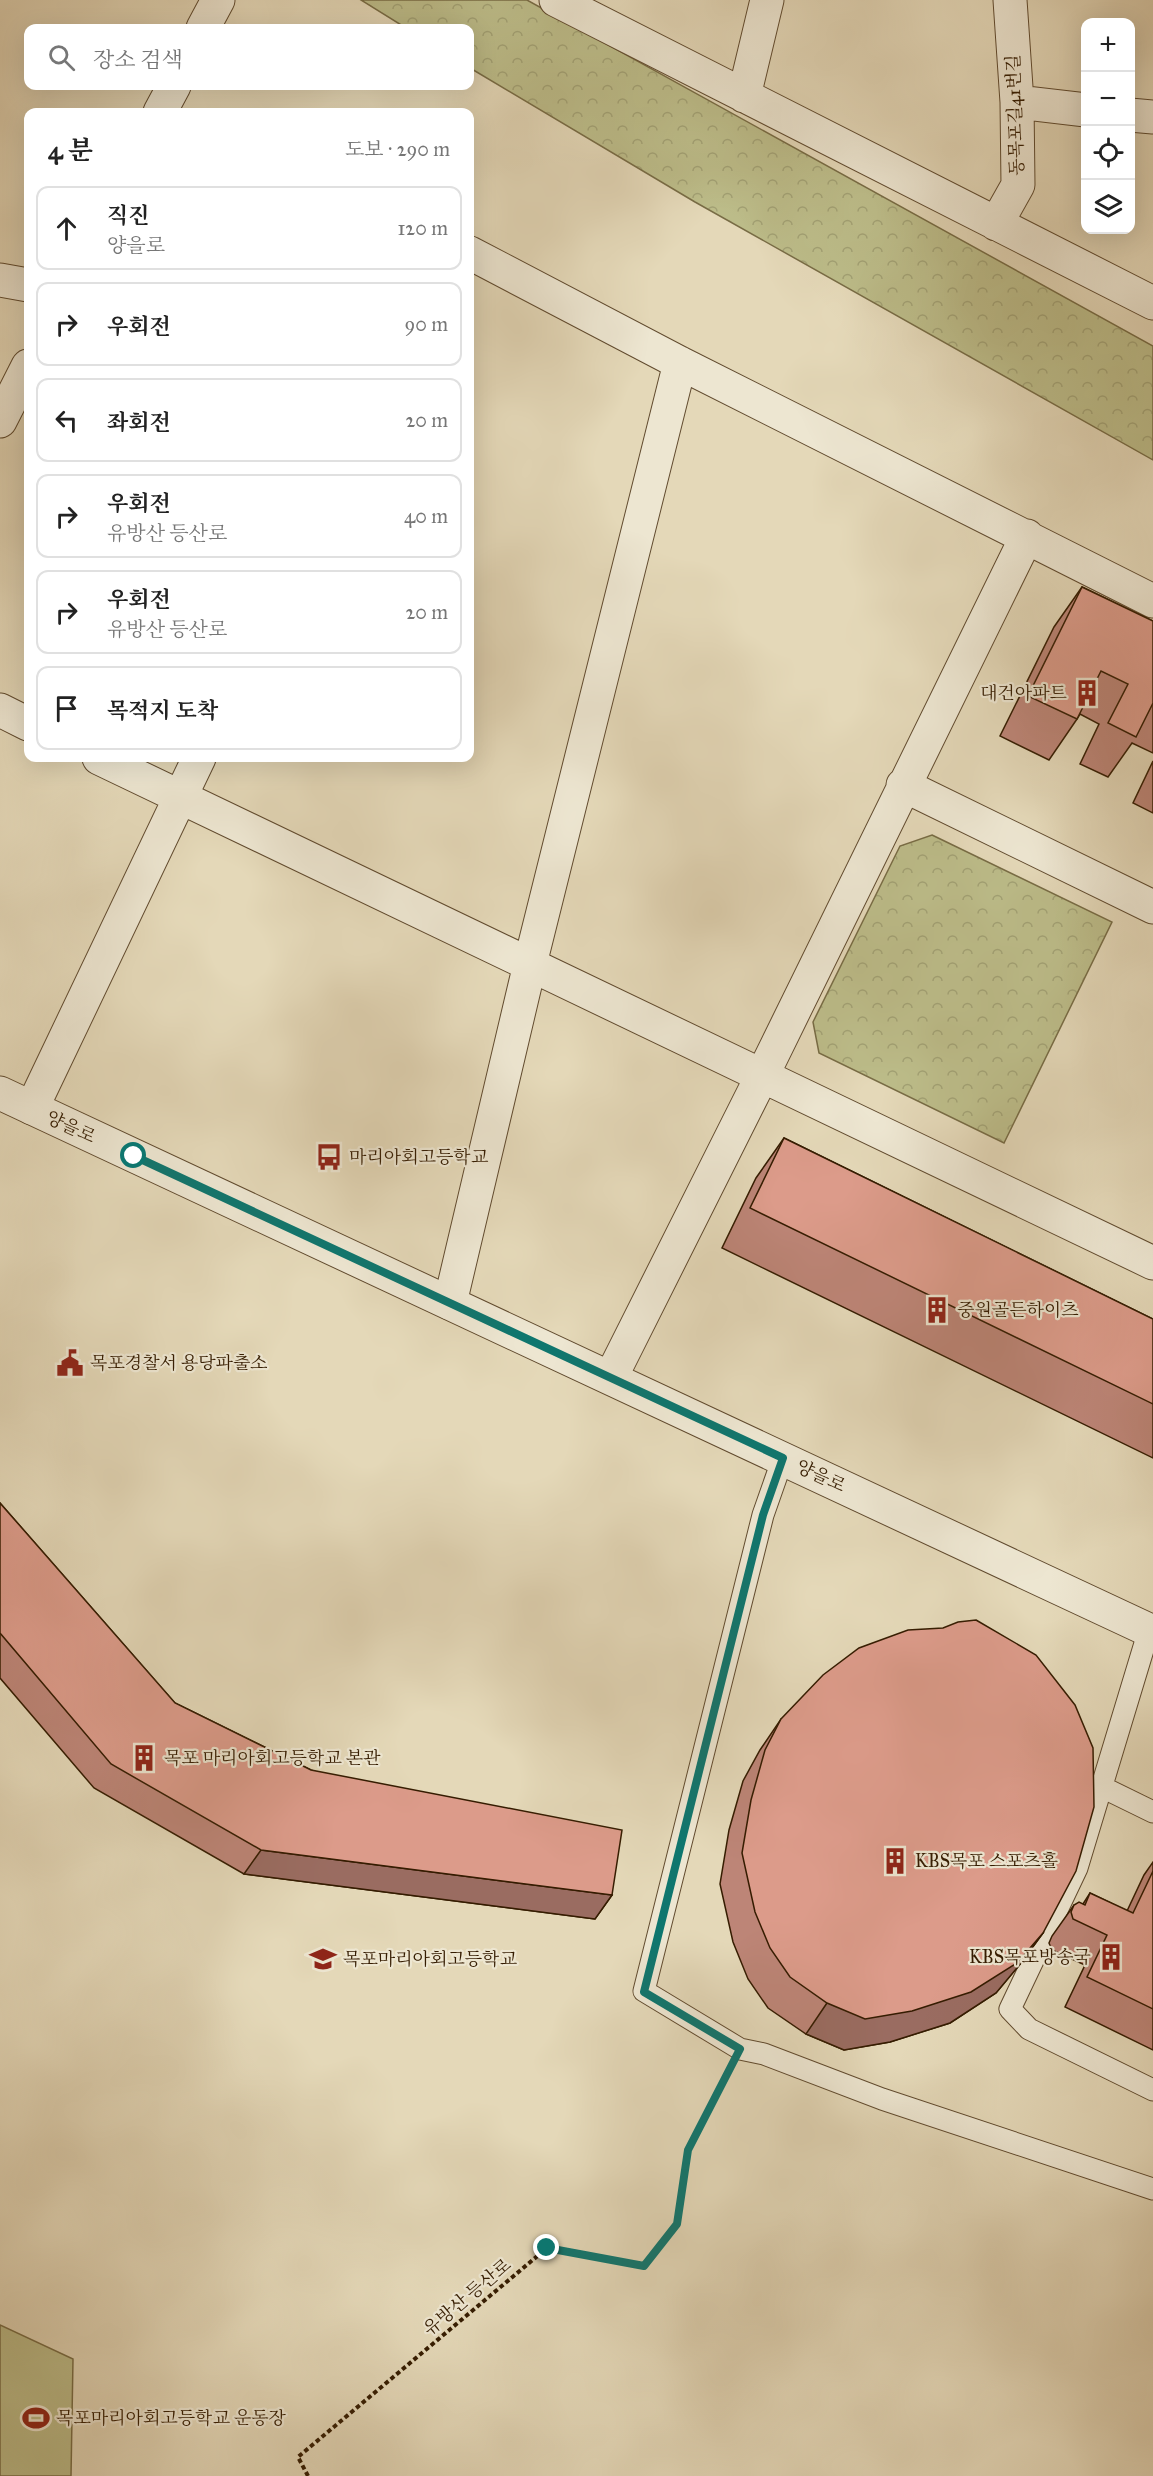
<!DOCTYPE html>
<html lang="ko">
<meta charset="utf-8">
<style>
:root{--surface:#fff;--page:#f2f2f2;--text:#222;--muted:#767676;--line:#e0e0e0}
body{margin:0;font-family:"IM FELL Great Primer","Noto Serif KR",serif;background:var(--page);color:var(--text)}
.controls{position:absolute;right:18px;top:18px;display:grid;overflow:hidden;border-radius:12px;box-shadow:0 6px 24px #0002}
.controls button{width:54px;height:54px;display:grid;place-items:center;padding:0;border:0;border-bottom:2px solid var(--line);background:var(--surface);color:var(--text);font:30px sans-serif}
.stop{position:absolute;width:18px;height:18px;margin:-14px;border:4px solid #0f766e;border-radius:50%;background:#fff}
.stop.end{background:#0f766e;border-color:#fff;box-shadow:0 2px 6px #0008}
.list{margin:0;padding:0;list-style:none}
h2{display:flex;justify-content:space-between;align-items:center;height:78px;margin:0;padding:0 24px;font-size:26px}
h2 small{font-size:20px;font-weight:400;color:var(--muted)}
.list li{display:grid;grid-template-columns:39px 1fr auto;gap:18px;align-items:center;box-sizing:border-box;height:84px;margin:0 12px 12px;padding:0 12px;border:2px solid var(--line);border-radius:12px}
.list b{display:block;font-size:22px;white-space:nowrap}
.list p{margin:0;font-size:20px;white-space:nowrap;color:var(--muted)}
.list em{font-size:20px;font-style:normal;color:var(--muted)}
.icon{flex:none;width:33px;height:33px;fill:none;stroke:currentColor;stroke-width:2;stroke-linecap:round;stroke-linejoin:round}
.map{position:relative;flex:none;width:1153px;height:2476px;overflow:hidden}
.search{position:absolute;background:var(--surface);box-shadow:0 6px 24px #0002;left:24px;top:24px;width:450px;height:66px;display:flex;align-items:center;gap:15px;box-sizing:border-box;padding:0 21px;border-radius:12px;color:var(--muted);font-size:22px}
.panel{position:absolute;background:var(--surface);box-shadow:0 6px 24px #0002;left:24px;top:108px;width:450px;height:654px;border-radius:12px}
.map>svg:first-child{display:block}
</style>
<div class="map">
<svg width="1153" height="2476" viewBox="0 0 1153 2476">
<defs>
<pattern id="park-crowns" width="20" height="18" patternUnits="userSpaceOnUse" patternTransform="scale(1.5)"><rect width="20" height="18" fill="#bcbc89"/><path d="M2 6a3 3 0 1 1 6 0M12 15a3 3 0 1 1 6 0" fill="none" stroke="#a2a174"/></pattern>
</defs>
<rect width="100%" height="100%" fill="#e4d8b8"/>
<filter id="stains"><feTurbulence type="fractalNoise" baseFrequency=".00333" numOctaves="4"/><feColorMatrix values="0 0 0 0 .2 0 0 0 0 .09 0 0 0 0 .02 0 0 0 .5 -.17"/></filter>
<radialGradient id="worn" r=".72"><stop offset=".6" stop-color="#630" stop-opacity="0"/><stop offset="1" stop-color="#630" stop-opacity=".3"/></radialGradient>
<!-- park -->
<path fill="url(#park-crowns)" stroke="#786c45" stroke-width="1.5" d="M361,0H527L1153,346V460L695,202L470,68V28H406Z
M932,835L1112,922L1004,1143L819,1053L813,1022L900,846Z"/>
<!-- pitch -->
<path fill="#bcbc89" stroke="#786c45" stroke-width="1.5" d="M0,2325L73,2359L71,2476H0Z"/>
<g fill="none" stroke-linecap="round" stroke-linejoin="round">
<defs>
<path id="service" d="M783,1458L763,1515L644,1991L740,2049L764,2054L882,2099L1153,2189
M1149,1630L1077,1868L1010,2009L1029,2029L1153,2090
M1102,1787L1153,1812"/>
<path id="minor" d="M556,0L1153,303
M203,28L218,0
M744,96L767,0
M1017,102L1086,110
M160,112L174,86
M1130,115L1153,117
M996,224L1018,185L1017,102L1010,0
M470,253L680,363L1153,601
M0,280L28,285
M0,421L28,366
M0,710L28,724
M99,758L1153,1263
M903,785L1153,907
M32,1108L199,758
M450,1303L530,964L680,363
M611,1377L762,1076L1027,536"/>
<path id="tertiary" d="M0,1093L1153,1632"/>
</defs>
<!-- service casing -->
<use href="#service" stroke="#614b2f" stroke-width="23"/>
<!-- minor casing -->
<use href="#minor" stroke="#614b2f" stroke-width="35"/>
<!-- tertiary casing -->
<use href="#tertiary" stroke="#614b2f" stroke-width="35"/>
<!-- path -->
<path stroke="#351c01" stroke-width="4" stroke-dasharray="4.5 3" stroke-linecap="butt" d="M308,2476L298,2457L547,2248L644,2266L677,2224L688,2150L726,2076"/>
<!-- service -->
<use href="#service" stroke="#ede6d1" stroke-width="21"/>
<!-- minor -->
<use href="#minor" stroke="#ede6d1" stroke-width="33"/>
<!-- tertiary -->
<use href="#tertiary" stroke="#ede6d1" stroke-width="33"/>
</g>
<!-- wall -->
<path fill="#bd8577" stroke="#351c01" stroke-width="1.5" d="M1082,587L1153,621V753L1132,743L1108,777L1080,764L1099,724L1080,714L1077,719L1049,760L1000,736L1054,627Z
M1153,761V813L1133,803Z
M784,1138L1153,1319V1458L722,1248L756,1178Z
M0,1503L175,1703L311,1770L612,1895L595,1919L244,1874L94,1788L0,1678Z
M781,1719L1043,1933L1021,1963L996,1993L950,2023L890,2042L844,2050L806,2034L768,2008L748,1979L733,1942L720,1884L729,1830L743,1781L760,1750Z
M1153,1862V2050L1065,2007L1085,1965L1052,1950L1049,1943L1052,1936L1074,1905L1083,1904L1090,1893L1127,1911L1144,1875Z"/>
<!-- shaded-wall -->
<path fill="#9a6c61" stroke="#351c01" stroke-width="1.5" d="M261,1850L612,1895L595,1919L244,1874Z
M1043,1933L1021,1963L996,1993L950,2023L890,2042L844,2050L806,2034L827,2003Z"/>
<!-- building -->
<path fill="#dc9b8a" stroke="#351c01" stroke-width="1.5" d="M1082,587L1153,621V703L1136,737L1108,723L1128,684L1101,671L1077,719L1028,696Z
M784,1138L1153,1319V1404L750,1208Z
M0,1503L175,1703L311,1770L622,1830L612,1895L261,1850L111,1764L0,1633Z
M976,1620L1036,1655L1075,1705L1093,1748L1094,1807L1076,1871L1043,1933L1017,1963L971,1992L912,2011L865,2019L827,2003L790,1977L770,1948L755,1912L742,1853L751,1800L765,1750L781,1719L823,1675L859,1648L908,1630L943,1628L958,1622Z
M1153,1871V2009L1087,1977L1107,1935L1073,1919L1071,1912L1074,1905L1079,1902L1085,1905L1090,1893L1133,1913Z"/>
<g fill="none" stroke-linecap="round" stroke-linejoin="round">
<!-- route -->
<path stroke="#0f766e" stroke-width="8" d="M134,1156L783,1458L763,1515L644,1992L740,2049L688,2150L677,2224L644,2266L547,2248"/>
</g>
<!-- icons -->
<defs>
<symbol id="building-bare" viewBox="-9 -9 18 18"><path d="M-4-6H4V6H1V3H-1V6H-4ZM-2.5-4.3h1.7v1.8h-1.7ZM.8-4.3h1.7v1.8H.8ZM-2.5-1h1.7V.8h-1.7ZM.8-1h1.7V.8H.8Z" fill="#8f2418" stroke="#ede6d1" stroke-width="2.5" paint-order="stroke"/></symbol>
<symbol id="bus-bare" viewBox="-9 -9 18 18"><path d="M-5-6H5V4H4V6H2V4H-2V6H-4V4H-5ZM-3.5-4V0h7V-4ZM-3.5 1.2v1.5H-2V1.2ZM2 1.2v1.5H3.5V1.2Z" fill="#8f2418" stroke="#ede6d1" stroke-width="2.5" paint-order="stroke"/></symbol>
<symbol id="civic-bare" viewBox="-9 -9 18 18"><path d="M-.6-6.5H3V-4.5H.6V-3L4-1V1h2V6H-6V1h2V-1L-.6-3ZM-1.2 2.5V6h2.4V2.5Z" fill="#8f2418" stroke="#ede6d1" stroke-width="2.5" paint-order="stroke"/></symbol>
<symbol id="school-bare" viewBox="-9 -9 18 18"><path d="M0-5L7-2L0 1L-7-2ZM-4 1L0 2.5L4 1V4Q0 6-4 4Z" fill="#8f2418" stroke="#ede6d1" stroke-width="2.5" paint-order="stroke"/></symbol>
<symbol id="stadium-bare" viewBox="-9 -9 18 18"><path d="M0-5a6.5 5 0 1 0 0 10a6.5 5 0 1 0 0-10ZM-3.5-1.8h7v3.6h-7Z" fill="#8f2418" stroke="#ede6d1" stroke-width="2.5" paint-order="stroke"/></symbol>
</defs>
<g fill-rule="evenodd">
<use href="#building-bare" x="1068" y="674" width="38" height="38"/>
<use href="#bus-bare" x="310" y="1138" width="38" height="38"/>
<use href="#building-bare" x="918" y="1291" width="38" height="38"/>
<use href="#civic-bare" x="51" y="1344" width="38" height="38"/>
<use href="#building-bare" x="125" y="1739" width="38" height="38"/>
<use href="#building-bare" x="876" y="1842" width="38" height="38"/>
<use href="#building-bare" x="1092" y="1938" width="38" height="38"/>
<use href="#school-bare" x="304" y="1940" width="38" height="38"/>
<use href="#stadium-bare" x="17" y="2399" width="38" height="38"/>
</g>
<g text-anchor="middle" stroke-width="4.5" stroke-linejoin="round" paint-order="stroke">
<!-- street labels -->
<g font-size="18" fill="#351c01" stroke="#ede6d1">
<text transform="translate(1015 115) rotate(-92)" y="6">동목포길41번길</text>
<text transform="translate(71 1127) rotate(25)" y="6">양을로</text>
<text transform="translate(821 1476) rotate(25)" y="6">양을로</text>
<text transform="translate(467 2297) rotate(-40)" y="6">유방산 등산로</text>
</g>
<!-- poi labels -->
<g font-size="18" fill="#351c01" stroke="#ede6d1" text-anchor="start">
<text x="1067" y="699" text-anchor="end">대건아파트</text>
<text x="349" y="1163">마리아회고등학교</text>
<text x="957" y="1316">중원골든하이츠</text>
<text x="90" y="1369">목포경찰서 용당파출소</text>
<text x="164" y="1764">목포 마리아회고등학교 본관</text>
<text x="915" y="1867">KBS목포 스포츠홀</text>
<text x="1091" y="1963" text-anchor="end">KBS목포방송국</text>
<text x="343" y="1965">목포마리아회고등학교</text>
<text x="56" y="2424">목포마리아회고등학교 운동장</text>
</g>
</g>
<rect width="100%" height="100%" filter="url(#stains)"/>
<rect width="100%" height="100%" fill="url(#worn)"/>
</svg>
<div class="controls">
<button>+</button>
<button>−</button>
<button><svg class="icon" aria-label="locate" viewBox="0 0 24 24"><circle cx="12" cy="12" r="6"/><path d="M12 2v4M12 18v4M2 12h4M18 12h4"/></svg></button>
<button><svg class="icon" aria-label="layers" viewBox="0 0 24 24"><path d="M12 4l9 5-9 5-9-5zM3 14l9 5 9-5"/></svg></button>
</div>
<div class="stop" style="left:134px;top:1156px"></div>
<div class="stop end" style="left:547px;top:2248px"></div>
<div class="search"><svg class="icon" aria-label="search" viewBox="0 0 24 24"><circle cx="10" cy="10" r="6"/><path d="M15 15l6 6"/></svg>장소 검색</div>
<section class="panel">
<h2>4 분<small>도보 · 290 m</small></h2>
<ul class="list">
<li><svg class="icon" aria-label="ahead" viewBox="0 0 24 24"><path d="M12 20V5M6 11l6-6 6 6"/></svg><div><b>직진</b><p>양을로</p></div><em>120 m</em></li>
<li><svg class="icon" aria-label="right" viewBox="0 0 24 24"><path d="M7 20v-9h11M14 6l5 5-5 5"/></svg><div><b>우회전</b></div><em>90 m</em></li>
<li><svg class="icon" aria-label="left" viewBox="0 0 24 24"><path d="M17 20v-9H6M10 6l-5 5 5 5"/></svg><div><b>좌회전</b></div><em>20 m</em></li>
<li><svg class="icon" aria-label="right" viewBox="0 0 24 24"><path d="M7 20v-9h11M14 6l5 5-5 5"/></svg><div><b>우회전</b><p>유방산 등산로</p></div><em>40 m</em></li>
<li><svg class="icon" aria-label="right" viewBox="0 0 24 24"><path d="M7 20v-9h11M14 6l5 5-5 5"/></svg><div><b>우회전</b><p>유방산 등산로</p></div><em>20 m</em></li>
<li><svg class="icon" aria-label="arrive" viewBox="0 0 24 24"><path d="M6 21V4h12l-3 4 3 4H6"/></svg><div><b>목적지 도착</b></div></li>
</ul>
</section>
</div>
